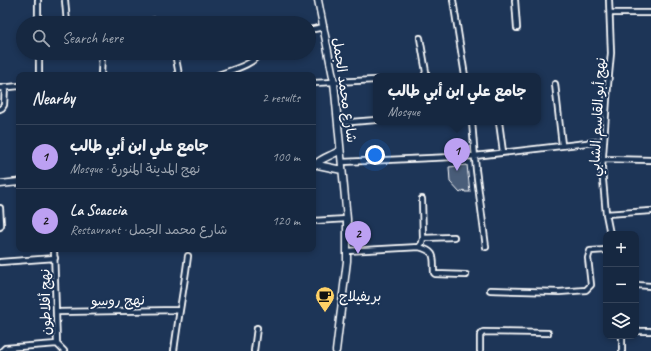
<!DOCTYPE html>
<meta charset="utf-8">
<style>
:root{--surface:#162841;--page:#23344c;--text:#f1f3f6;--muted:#9ea6b1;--line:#35445a;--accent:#bca0f2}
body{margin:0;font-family:Caveat,"Playpen Sans Arabic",sans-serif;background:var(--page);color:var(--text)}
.controls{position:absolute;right:12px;bottom:12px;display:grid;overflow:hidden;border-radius:8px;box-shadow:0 2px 6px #0003}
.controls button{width:36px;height:36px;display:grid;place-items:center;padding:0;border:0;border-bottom:1px solid var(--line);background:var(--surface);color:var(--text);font:20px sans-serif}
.you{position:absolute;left:375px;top:155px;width:14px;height:14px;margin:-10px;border:3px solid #fff;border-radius:50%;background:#1a73e8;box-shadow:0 0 0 6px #1a73e833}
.badge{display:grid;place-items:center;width:26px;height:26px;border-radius:50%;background:var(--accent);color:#111;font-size:13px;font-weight:700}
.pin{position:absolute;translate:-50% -33px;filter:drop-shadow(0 1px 2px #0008)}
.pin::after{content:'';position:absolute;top:21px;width:14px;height:12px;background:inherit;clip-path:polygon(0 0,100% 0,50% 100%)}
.popup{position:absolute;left:373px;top:73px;width:168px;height:52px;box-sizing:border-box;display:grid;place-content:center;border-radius:8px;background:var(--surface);filter:drop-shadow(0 1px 3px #0005);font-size:13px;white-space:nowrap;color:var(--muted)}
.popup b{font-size:15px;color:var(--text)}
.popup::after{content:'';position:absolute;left:50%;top:100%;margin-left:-8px;border:8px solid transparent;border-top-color:var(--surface)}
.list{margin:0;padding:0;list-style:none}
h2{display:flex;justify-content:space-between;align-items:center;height:52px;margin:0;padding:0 16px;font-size:17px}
h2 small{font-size:13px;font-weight:400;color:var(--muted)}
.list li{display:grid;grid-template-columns:26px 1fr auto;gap:12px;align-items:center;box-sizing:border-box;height:64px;padding:0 16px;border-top:1px solid var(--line)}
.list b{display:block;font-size:15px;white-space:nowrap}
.list p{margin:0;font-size:13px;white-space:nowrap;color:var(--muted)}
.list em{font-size:13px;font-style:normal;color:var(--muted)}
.icon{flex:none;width:22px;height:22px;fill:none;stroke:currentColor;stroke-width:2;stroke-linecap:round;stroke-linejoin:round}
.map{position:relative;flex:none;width:651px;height:351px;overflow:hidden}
.search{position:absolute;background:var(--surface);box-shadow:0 2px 6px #0003;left:16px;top:16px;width:300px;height:44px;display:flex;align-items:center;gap:10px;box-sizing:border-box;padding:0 14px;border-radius:22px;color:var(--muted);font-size:15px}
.panel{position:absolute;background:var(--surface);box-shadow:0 2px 6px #0003;left:16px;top:72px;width:300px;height:180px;border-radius:8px}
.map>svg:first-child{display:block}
</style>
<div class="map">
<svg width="651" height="351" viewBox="0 0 651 351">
<rect width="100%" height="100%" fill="#1d3557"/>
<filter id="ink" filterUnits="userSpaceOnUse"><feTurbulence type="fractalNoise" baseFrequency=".025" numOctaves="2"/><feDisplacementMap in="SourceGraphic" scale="8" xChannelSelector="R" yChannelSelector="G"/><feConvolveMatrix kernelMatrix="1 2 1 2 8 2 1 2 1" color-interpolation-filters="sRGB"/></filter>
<g filter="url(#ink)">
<!-- building -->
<path fill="#4a5d79" stroke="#fff" d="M467,165L470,192H465L464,190L460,193L450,182L449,167Z"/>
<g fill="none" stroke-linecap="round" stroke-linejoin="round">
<defs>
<path id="minor" d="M38,0V23
M65,0L67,23
M453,0L465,76
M515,0L517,28
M609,0L611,53L608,85L602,169L606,214L610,234
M610,13H651
M130,23L161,20H165L169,23
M309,30L324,27
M420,38L426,72L424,76
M39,53V75
M175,53L179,75
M101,75L102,53
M218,75C228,71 257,64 258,53
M313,83L376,80
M555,84L562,145
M0,88L19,86
M0,109L2,108L4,105L5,87
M472,122L476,170L486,247
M499,122L503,152
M338,123L376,120
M604,159L651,160
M342,162L475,156L604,141
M0,208L1,225L0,227
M606,214L651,211
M313,221L347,219
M423,238L454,237
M419,247C437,252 433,257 434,273L435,274L466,275
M54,249L57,344L64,351
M347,251L419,247L422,243L423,238L422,199
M0,262L55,258
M636,285L651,286
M490,290L559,292L586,290L591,285L588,258L590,251L606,250
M57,312L179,310
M636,331H651
M622,336V351
M2,351L5,348L57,344
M174,351C178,319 184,288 188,256
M254,351L257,328
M480,351V336L483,332L548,333"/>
<path id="tertiary" d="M318,0L334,82L347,219V261L336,351
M313,164L342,170
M316,164C323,157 332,156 340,150
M0,184L19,182"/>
</defs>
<!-- minor casing -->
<use href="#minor" stroke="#fff" stroke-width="8"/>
<!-- tertiary casing -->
<use href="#tertiary" stroke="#fff" stroke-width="9"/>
<!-- minor -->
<use href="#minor" stroke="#1d3557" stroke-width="4.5"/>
<!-- tertiary -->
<use href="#tertiary" stroke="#1d3557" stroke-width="6"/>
</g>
</g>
<!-- icons -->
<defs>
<symbol id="cafe-pin" viewBox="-11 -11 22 30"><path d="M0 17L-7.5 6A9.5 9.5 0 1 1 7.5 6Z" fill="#ffd166" stroke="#1d3557"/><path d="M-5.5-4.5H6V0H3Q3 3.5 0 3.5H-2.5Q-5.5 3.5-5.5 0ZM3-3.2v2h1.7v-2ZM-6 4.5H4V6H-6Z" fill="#111"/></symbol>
</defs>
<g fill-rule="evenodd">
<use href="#cafe-pin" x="314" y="285" width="22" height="30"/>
</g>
<g text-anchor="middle" stroke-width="4" stroke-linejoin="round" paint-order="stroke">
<!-- street labels -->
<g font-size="14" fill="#fff" stroke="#1d3557">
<text transform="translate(345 90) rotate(82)" y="5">شارع محمد الجمل</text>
<text transform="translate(597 117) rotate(-87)" y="5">نهج أبو القاسم الشابي</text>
<text transform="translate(118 300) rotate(-1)" y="5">نهج روسو</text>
<text transform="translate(45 302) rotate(-91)" y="5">نهج أفلاطون</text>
</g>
<!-- poi labels -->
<g font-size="14" fill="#fff" stroke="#1d3557" text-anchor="start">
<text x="339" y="301">بريفيلاج</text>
</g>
</g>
</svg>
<div class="controls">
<button>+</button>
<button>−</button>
<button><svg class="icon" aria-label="layers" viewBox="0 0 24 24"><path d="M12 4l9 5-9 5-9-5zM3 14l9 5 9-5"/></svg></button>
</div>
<div class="you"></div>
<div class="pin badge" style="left:457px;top:171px">1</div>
<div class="popup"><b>جامع علي ابن أبي طالب</b>Mosque</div>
<div class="pin badge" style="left:358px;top:254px">2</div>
<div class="search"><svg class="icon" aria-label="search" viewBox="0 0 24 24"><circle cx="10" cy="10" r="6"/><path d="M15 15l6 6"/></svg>Search here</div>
<section class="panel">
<h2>Nearby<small>2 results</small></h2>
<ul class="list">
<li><span class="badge">1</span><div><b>جامع علي ابن أبي طالب</b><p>Mosque · نهج المدينة المنورة</p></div><em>100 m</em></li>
<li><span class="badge">2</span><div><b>La Scaccia</b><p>Restaurant · شارع محمد الجمل</p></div><em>120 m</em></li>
</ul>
</section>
</div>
